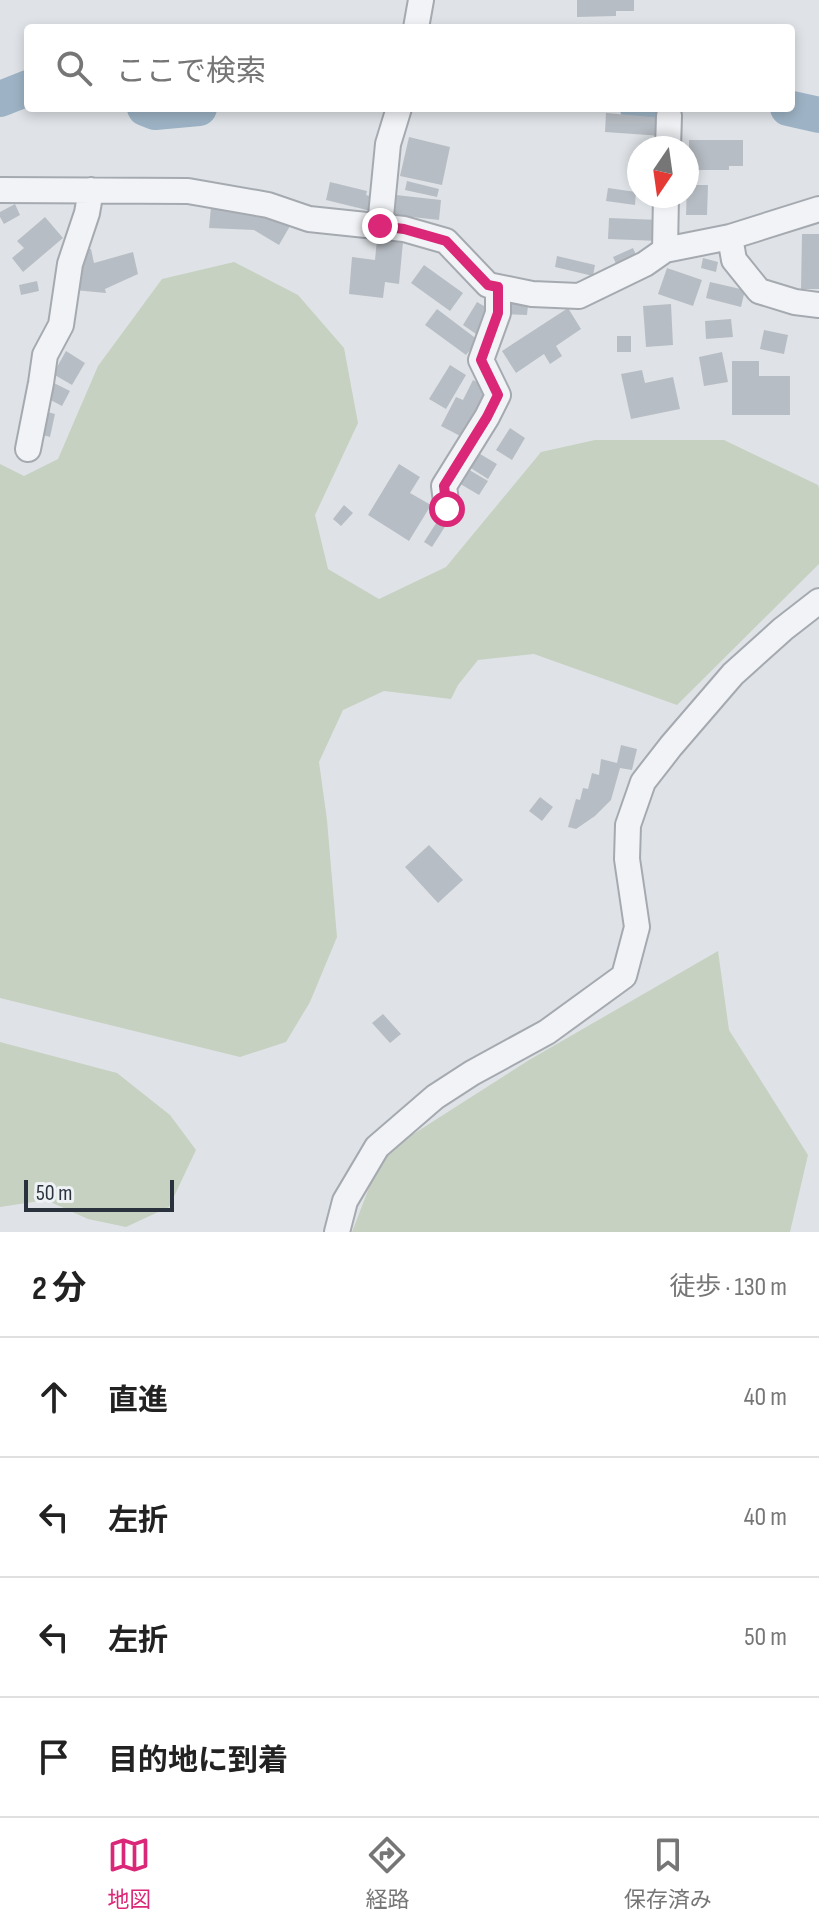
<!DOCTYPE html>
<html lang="ja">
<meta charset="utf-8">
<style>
:root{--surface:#fff;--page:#f2f2f2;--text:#222;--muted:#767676;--line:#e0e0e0;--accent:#db2777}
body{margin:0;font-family:"Sofia Sans Condensed","Noto Sans JP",sans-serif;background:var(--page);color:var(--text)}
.compass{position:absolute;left:627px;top:136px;width:72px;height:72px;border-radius:50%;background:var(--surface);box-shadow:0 4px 12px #0003;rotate:193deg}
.scale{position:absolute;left:24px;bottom:20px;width:150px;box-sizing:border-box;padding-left:8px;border:4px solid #29323d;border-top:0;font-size:22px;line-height:28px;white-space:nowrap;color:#29323d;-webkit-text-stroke:6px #eff2f5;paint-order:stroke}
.stop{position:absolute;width:24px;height:24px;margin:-18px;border:6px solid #db2777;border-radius:50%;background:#fff}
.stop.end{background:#db2777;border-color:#fff;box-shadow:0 2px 8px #0008}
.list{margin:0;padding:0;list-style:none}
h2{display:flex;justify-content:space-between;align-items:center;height:104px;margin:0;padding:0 32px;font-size:34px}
h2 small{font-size:26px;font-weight:400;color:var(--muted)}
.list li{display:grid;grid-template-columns:52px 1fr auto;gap:24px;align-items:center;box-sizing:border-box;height:120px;padding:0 32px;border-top:2px solid var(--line)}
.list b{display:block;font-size:30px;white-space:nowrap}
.list em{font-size:26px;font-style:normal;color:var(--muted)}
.icon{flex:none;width:44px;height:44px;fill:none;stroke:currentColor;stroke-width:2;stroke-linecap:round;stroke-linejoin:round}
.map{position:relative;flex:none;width:819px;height:1232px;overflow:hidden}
.search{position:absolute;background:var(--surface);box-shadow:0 4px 12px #0003;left:24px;right:24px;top:24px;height:88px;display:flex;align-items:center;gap:20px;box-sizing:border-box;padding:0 28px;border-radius:8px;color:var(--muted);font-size:30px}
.sheet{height:584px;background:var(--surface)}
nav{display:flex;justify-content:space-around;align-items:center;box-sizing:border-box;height:112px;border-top:2px solid var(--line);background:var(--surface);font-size:22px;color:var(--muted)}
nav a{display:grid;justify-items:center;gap:4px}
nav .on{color:var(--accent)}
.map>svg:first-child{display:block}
</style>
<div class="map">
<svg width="819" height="1232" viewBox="0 0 819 1232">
<rect width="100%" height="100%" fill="#dfe3e7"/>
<!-- green -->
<path fill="#c6d1c1" d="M234,262L298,295L344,348L358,423L315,515L328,569L379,599L446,567L541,452L595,440H724L818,485L819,488V564L677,705L534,654L478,660L458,685L451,699L384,691L343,710L319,762L327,820L337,937L310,1002L286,1042L240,1057L0,998V464L24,476L58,459L98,366L162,279Z
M718,951L729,1030L808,1155L790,1232H352L382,1154L529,1060Z
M0,1042L117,1073L170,1115L196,1150L169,1207L126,1227L88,1219L46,1200L0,1207Z"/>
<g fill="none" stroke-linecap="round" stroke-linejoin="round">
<!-- river -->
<path stroke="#9db3c5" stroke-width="36" d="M0,99L28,88
M145,108L155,112L199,108
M638,108H650
M788,108L819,115"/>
</g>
<!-- building -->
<path fill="#b7bdc4" d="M577,0H634V11H616V16L577,17Z
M606,113L663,118L662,136L605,132Z
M409,137L450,147L442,185L400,176Z
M689,140H743V166H729V170H689Z
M407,181L439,189L437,197L405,190Z
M330,182L367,191L366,195L378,198L375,212L326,200Z
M687,185H708L707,215H686Z
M608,188L636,192L635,205L606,201Z
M396,195L441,200L439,220L394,215Z
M15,204L20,215L4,224L0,217V212Z
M211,207L260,212L290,226L279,245L254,230L209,228Z
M45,217L63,238L23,272L12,258L24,248L17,241Z
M609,218L660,220L659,241L608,239Z
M802,234H819V289H801Z
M377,239L403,242L399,284L385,282L383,298L349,294L352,257L375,260Z
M80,247L91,249L94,263L133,252L138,274L105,289L106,293L74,290Z
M633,248L637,257L617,266L613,257Z
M557,256L595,265L593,276L555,267Z
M703,258L718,262L716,272L701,268Z
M424,265L463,293L450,311L411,283Z
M667,268L702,280L693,306L658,294Z
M37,281L39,291L21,295L19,285Z
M710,282L745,290L741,307L706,298Z
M477,302L494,312L479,336L463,325Z
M504,303L528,305L527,315L504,314Z
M671,304L673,345L646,347L643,306Z
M568,308L581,329L556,346L562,356L550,364L544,354L516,373L502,351Z
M437,309L478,340L466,355L425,325Z
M731,319L733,337L706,339L705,321Z
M764,330L788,335L784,354L760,349Z
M617,336H631V352H617Z
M66,351L85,363L72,385L53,374Z
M722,352L728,382L704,386L699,357Z
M732,361H759V376H790V415H732Z
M450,365L466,375L446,409L429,399Z
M642,370L645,383L673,377L680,409L631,419L621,374Z
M473,380L492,390L466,439L441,426L456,397L463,400Z
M52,382L70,391L62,406L45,397Z
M40,410L55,414L50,437L35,433Z
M510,428L525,438L512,460L496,450Z
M475,451L497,464L488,479L466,465Z
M399,464L420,477L410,493L431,505L409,541L368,515Z
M466,468L488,481L479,495L457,482Z
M344,505L353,513L341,526L333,519Z
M440,517L448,522L432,547L424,542Z
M621,745L637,749L632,770L620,768L611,800L595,816L576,829L568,827L576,799L580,800L583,788L588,789L592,773L599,775L601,759L617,763Z
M540,797L553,807L542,821L529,811Z
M429,845L463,880L438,903L405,867Z
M383,1014L401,1034L390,1043L372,1023Z"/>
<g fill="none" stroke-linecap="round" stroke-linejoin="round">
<defs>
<path id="street" d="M416,28L421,0
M668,148L669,116
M0,190L188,191L268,205L309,219L404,229L446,241L488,285L532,294L579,296L645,264L665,250L730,237L819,209
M380,226L388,144L399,108
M730,237L734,260L759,291L795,302L819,305
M665,250L666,196
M28,449L41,383L45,355L61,325L70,264L87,213L91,190
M447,509L444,486L487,417L498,395L481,360L498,313V287
M337,1232L345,1201L377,1147L435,1097L472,1073L547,1032L624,976L637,927L627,859L628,825L643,782L671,746L733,674L783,629L819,601"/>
</defs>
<!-- street casing -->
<use href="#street" stroke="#a5aab1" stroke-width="28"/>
<!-- street -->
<use href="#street" stroke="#f2f3f6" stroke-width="24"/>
</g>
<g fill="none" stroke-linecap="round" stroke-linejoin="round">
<!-- route -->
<path stroke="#db2777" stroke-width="10" d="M380,226L404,229L446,241L488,285L498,287V313L481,360L498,395L487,417L444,486L447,509"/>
</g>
</svg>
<svg class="compass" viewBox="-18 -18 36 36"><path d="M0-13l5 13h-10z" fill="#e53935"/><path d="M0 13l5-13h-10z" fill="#767676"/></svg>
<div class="scale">50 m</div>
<div class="stop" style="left:447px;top:509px"></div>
<div class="stop end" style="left:380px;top:226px"></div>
<div class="search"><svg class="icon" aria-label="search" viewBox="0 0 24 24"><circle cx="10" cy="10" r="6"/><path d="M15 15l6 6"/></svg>ここで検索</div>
</div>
<section class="sheet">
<h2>2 分<small>徒歩 · 130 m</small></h2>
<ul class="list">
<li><svg class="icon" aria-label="ahead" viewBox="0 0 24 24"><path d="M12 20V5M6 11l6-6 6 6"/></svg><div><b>直進</b></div><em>40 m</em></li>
<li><svg class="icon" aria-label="left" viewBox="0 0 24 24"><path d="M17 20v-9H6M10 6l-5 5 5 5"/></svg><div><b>左折</b></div><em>40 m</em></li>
<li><svg class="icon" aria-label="left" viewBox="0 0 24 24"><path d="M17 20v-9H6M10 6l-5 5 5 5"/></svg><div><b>左折</b></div><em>50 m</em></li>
<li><svg class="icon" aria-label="arrive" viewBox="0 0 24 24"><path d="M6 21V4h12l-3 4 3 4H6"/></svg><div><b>目的地に到着</b></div></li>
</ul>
</section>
<nav>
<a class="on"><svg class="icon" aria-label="map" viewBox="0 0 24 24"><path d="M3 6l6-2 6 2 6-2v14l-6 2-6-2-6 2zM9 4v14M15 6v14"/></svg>地図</a>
<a><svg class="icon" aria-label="directions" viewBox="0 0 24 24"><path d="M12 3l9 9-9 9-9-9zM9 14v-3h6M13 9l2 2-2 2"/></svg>経路</a>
<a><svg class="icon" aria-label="saved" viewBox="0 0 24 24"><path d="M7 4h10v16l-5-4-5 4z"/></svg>保存済み</a>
</nav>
